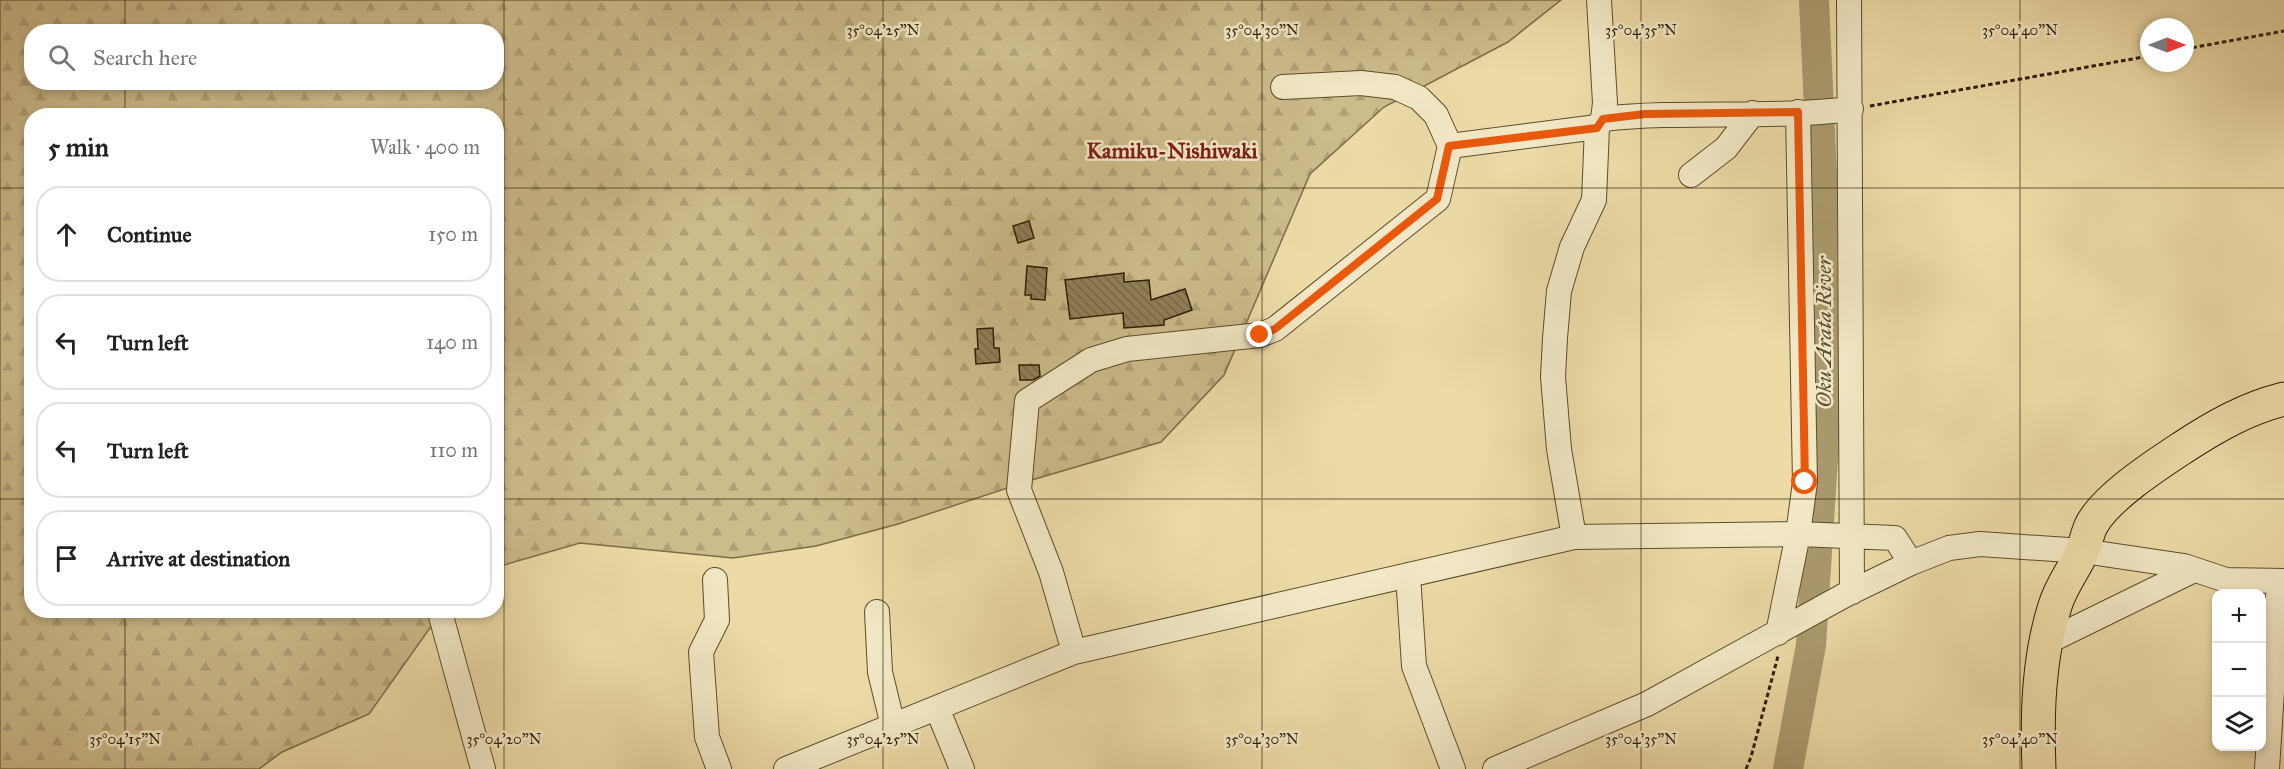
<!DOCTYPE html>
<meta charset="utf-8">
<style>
:root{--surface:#fff;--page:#f6f6f6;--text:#222;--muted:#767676;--line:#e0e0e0}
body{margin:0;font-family:"IM FELL Great Primer",serif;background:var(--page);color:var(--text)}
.controls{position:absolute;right:18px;bottom:18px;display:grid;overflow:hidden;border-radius:12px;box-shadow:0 3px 9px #0003}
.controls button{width:54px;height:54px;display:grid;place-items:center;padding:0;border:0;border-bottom:2px solid var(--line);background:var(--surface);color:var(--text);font:30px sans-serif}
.compass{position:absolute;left:2140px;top:18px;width:54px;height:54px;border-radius:50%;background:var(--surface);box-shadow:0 3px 9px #0003;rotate:90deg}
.stop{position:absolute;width:18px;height:18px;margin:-14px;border:4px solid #ea580c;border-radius:50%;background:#fff}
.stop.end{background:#ea580c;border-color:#fff;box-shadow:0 2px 6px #0008}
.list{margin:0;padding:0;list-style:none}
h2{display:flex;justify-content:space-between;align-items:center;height:78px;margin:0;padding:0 24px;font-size:26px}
h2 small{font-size:20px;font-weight:400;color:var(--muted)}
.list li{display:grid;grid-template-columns:39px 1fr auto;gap:18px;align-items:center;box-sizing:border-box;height:96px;margin:0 12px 12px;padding:0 12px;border:2px solid var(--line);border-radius:24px}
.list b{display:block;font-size:22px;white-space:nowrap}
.list em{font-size:20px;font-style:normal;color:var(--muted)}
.icon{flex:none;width:33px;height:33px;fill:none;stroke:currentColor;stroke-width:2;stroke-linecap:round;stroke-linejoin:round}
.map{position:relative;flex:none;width:2284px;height:769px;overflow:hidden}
.search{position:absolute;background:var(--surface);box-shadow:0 3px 9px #0003;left:24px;top:24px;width:480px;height:66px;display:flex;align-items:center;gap:15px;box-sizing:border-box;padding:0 21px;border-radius:24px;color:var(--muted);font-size:22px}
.panel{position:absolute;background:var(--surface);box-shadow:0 3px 9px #0003;left:24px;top:108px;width:480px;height:510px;border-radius:24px}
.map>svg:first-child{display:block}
</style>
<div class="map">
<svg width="2284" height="769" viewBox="0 0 2284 769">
<defs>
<pattern id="forest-firs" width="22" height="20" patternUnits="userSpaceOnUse" patternTransform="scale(1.5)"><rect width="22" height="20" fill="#ccbb8b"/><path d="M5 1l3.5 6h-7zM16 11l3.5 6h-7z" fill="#b0a076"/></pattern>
<pattern id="building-back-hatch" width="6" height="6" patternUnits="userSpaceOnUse" patternTransform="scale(1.5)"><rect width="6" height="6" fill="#917f58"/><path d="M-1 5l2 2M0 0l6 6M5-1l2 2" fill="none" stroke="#776747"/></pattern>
</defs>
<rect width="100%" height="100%" fill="#ecdba7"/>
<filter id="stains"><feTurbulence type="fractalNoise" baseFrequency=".00333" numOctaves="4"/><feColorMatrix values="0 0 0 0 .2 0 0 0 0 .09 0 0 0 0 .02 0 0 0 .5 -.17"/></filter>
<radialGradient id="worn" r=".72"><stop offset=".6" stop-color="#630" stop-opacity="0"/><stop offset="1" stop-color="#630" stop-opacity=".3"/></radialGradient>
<!-- forest -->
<path fill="url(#forest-firs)" stroke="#7d6c46" stroke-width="1.5" fill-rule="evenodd" d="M0,0H1561L1508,42L1384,107L1310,174L1224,375L1161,442L1035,479L898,524L816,546L733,558L580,543L497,567L496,116H32V610L448,611L432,625L369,714L282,752L259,769H0ZM32,32H496V82H32Z"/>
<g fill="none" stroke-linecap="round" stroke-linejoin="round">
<!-- river -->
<path stroke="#ab9a6f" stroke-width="30" d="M1788,769L1811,645L1824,444L1822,175L1814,0"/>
</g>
<!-- building -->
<path fill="url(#building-back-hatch)" stroke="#2e1c02" stroke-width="1.5" d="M1029,221L1034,238L1018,243L1013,226Z
M1027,266L1047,268L1045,300L1031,299V295H1025Z
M1124,273V282L1149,280L1151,300L1185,289L1192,310L1164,320V325L1124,328L1123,313L1070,319L1065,280Z
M993,328L994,348H999L1000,362L976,364L975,349H978L977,329Z
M1019,365H1039L1040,376L1033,380H1020Z"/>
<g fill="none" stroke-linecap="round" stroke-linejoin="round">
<defs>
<path id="minor" d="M1849,0L1852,592
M1603,119C1685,110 1769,119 1851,109
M1450,146L1597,127
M1691,175L1726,148L1753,113
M1574,537L1559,449L1553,377L1555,338L1559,291L1572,247L1594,200L1597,127L1603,119L1605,103L1599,0
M1408,575L1414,666L1453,769
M715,580L717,620L701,652L707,737L719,769
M877,612L880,672L893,726
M441,616L483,769
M1778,633L1798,534L1805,482L1798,112
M2047,642L2194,570
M1074,652L1051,572L1019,490L1027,401L1091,360L1127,349L1260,335L1275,329L1438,199L1450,146L1436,115L1419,98L1395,87L1361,83L1283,87
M937,708L962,769
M786,769L1074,652L1574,537L1798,534L1895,538L1911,563
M1495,769L1647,704L1845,595L1911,563L1949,548L1980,544L2083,551L2184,566L2226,580L2284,581
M2267,769L2279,581"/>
<path id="highway" d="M2039,769C2037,716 2038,658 2055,606C2060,588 2073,571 2081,554C2086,544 2087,533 2092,524C2107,497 2156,465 2182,448C2214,427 2247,408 2284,399"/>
</defs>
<!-- minor casing -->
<use href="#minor" stroke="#5e4c2b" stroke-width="26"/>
<!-- highway casing -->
<use href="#highway" stroke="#2e1c02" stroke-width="35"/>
<!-- path -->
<path stroke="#2e1c02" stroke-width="3" stroke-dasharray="4.5 3" stroke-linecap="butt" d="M2185,49L2284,31
M1870,106L2149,56
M1746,769L1751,757L1778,656"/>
<!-- minor -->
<use href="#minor" stroke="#f3e8c6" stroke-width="24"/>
<!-- highway -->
<use href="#highway" stroke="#ecdba7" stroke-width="33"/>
</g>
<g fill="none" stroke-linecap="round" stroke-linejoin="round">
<!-- route -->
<path stroke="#ea580c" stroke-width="8" d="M1260,335L1275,329L1437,199L1449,146L1597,128L1603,119L1645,114L1798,112L1805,482"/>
</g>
<!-- ticks -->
<path fill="none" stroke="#2e1c02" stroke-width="1.5" stroke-opacity="0.45" d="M125,0V32M504,0V769M883,0V769M1262,0V769M1641,0V769M2020,0V769M125,82V116M0,188H32M496,188H2284M0,499H32M496,499H2284M125,610V769"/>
<g text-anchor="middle" stroke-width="5" stroke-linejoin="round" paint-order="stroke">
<!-- neighbourhood labels -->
<g font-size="22" font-weight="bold" fill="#7a1f14" stroke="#f3e8c6">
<text x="1172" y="158">Kamiku-Nishiwaki</text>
</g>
<!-- water labels -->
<g font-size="22" font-style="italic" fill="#604e2e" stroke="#f3e8c6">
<text transform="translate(1823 332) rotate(-90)" y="8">Oku Arata River</text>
</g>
</g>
<g font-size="15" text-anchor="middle" fill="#2e1c02" stroke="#f3e8c6" stroke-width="5" stroke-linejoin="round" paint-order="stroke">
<text x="883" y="35">35°04'25"N</text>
<text x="1262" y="35">35°04'30"N</text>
<text x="1641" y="35">35°04'35"N</text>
<text x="2020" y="35">35°04'40"N</text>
<text x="125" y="744">35°04'15"N</text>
<text x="504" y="744">35°04'20"N</text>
<text x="883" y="744">35°04'25"N</text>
<text x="1262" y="744">35°04'30"N</text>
<text x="1641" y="744">35°04'35"N</text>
<text x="2020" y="744">35°04'40"N</text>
</g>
<rect width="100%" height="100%" filter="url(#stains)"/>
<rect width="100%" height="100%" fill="url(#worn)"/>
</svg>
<div class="controls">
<button>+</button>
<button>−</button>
<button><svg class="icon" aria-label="layers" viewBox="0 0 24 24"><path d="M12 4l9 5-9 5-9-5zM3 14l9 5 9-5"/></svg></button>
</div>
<svg class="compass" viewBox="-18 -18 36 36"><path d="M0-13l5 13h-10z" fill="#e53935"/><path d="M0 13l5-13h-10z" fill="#767676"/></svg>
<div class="stop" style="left:1805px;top:482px"></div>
<div class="stop end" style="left:1260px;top:335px"></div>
<div class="search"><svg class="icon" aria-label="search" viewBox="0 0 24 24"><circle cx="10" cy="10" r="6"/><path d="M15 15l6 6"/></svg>Search here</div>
<section class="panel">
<h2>5 min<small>Walk · 400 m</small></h2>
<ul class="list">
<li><svg class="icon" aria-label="ahead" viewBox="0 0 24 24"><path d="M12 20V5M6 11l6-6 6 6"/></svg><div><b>Continue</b></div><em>150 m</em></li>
<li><svg class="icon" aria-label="left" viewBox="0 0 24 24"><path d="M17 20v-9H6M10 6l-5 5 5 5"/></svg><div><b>Turn left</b></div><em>140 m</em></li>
<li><svg class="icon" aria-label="left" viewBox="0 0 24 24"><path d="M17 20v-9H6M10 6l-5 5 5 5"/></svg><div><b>Turn left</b></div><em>110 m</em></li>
<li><svg class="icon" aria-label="arrive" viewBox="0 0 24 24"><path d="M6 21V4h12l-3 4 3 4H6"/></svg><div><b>Arrive at destination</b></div></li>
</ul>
</section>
</div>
